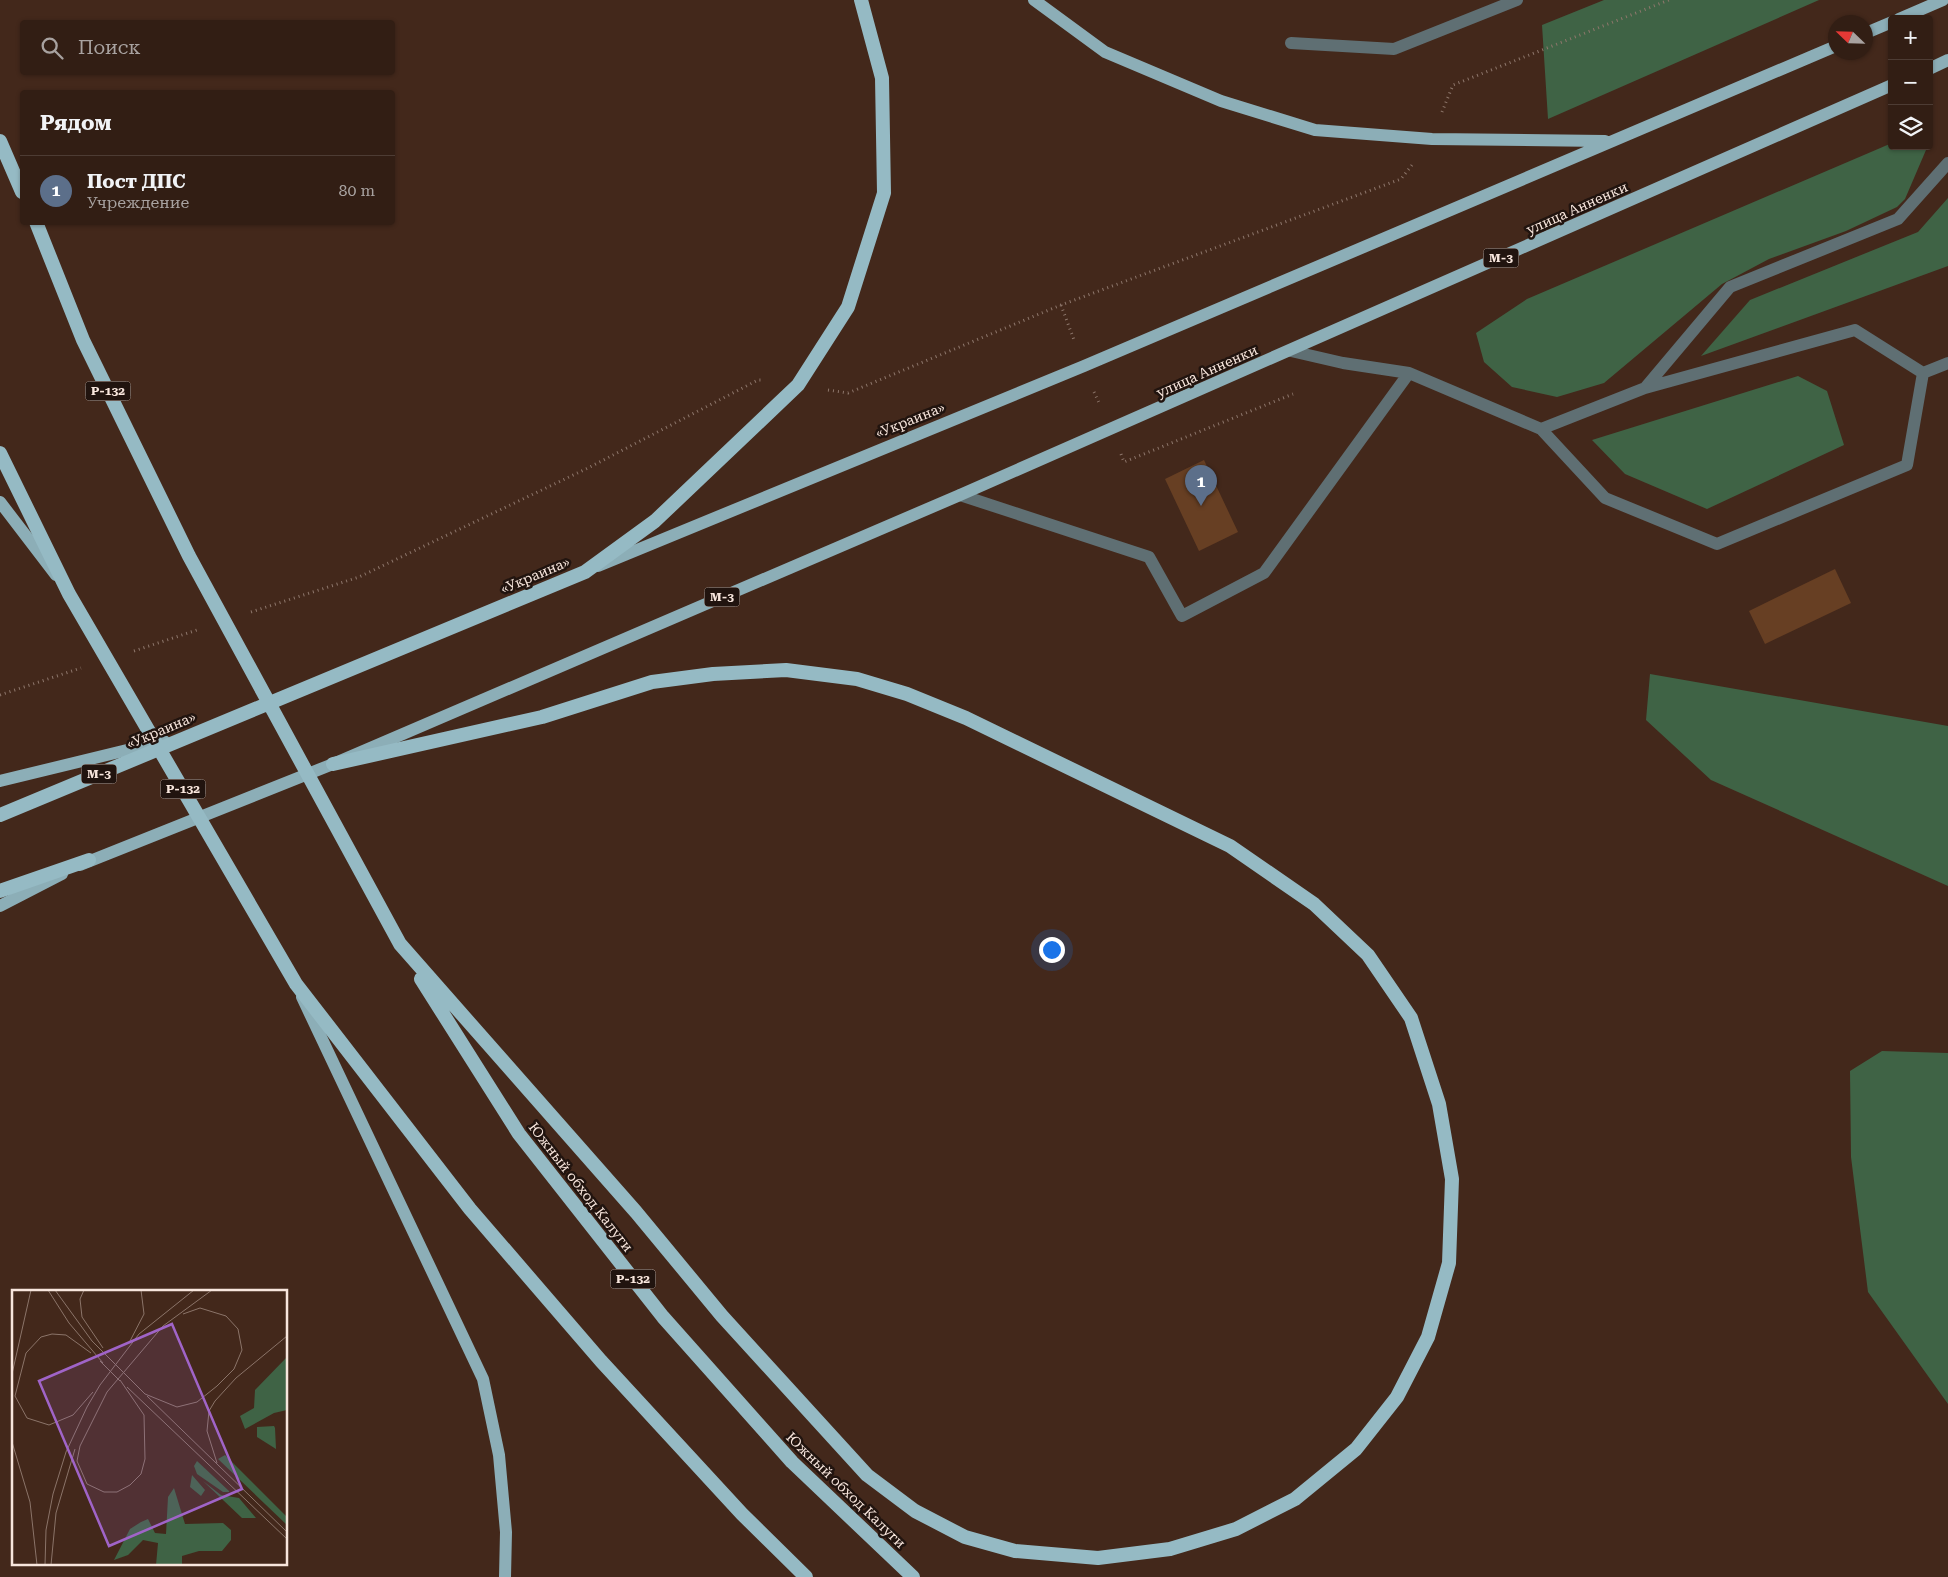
<!DOCTYPE html>
<html lang="ru">
<meta charset="utf-8">
<style>
:root{--surface:#321e14;--page:#3d2b22;--text:#f1f3f6;--muted:#a8a2a0;--line:#4d3c34;--accent:#f08bf6}
body{margin:0;font-family:"Roboto Serif",serif;background:var(--page);color:var(--text)}
.controls{position:absolute;right:15px;top:15px;display:grid;overflow:hidden;border-radius:5px;box-shadow:0 1px 4px #0004}
.controls button{width:45px;height:45px;display:grid;place-items:center;padding:0;border:0;border-bottom:1px solid var(--line);background:var(--surface);color:var(--text);font:25px sans-serif}
.compass{position:absolute;left:1828px;top:15px;width:45px;height:45px;border-radius:50%;background:var(--surface);box-shadow:0 1px 4px #0004;rotate:293deg}
.you{position:absolute;left:1051px;top:949px;width:18px;height:18px;margin:-12px;border:4px solid #fff;border-radius:50%;background:#1a73e8;box-shadow:0 0 0 8px #1a73e833}
.badge{display:grid;place-items:center;width:32px;height:32px;border-radius:50%;background:var(--accent);color:#fff;font-size:16px;font-weight:700}
.pin{position:absolute;translate:-50% -41px;filter:drop-shadow(0 1px 2px #0008)}
.pin::after{content:'';position:absolute;top:26px;width:18px;height:15px;background:inherit;clip-path:polygon(0 0,100% 0,50% 100%)}
.list{margin:0;padding:0;list-style:none}
h2{display:flex;justify-content:space-between;align-items:center;height:65px;margin:0;padding:0 20px;font-size:21px}
h2 small{font-size:16px;font-weight:400;color:var(--muted)}
.list li{display:grid;grid-template-columns:32px 1fr auto;gap:15px;align-items:center;box-sizing:border-box;height:70px;padding:0 20px;border-top:1px solid var(--line)}
.list b{display:block;font-size:19px;white-space:nowrap}
.list p{margin:0;font-size:16px;white-space:nowrap;color:var(--muted)}
.list em{font-size:16px;font-style:normal;color:var(--muted)}
.icon{flex:none;width:28px;height:28px;fill:none;stroke:currentColor;stroke-width:2;stroke-linecap:round;stroke-linejoin:round}
.map{position:relative;flex:none;width:1948px;height:1577px;overflow:hidden}
.search{position:absolute;background:var(--surface);box-shadow:0 1px 4px #0004;left:20px;top:20px;width:375px;height:55px;display:flex;align-items:center;gap:12px;box-sizing:border-box;padding:0 18px;border-radius:5px;color:var(--muted);font-size:19px}
.panel{position:absolute;background:var(--surface);box-shadow:0 1px 4px #0004;left:20px;top:90px;width:375px;height:135px;border-radius:5px}
.map>svg:first-child{display:block}
</style>
<div class="map">
<svg width="1948" height="1577" viewBox="0 0 1948 1577">
<rect width="100%" height="100%" fill="#43281b"/>
<!-- green -->
<path fill="#3f6345" d="M1604,0H1819L1548,119L1542,25Z
M1892,143V146H1923L1926,150L1905,199L1897,207L1846,231L1769,259L1722,284L1604,383L1557,397L1512,387L1484,362L1476,333L1527,299Z
M1948,198V266L1701,356L1750,300L1918,232Z
M1798,376L1827,391L1844,445L1707,509L1625,474L1592,440Z
M1650,674L1948,726V886L1711,780L1646,720Z
M1882,1051L1948,1053V1404L1868,1292L1851,1157L1850,1071Z"/>
<!-- building -->
<path fill="#673f23" d="M1204,460L1238,532L1199,551L1165,479Z
M1835,569L1851,603L1765,644L1749,611Z"/>
<g fill="none" stroke-linecap="round" stroke-linejoin="round">
<!-- path -->
<path stroke="#8e776c" stroke-width="3" stroke-dasharray="1 4" stroke-linecap="butt" d="M1442,112L1453,85L1669,0
M1061,305L1074,340
M828,390L848,393L1061,305L1401,179L1412,165
M1094,392L1100,405
M1121,454L1124,462L1293,394
M251,612L359,577L588,468L758,380H763
M134,651L197,630
M0,695L81,668"/>
<!-- service -->
<path stroke="#5f6f73" stroke-width="12" d="M1291,43L1394,49L1517,0
M1291,351L1343,363L1409,373L1541,429L1605,498L1717,544L1907,465L1923,373
M1923,373L1948,363
M1645,388L1855,330L1923,373
M1541,429L1645,388L1730,287L1898,219L1948,163
M960,495L1149,557L1182,616L1264,573L1409,373"/>
<!-- primary -->
<path stroke="#8caeb7" stroke-width="12" d="M1034,0L1105,52L1221,101L1315,130L1432,139L1605,141
M1899,19L1943,0
M1866,33L1892,22
M1929,69L1948,60
M0,502L56,575
M598,566L1084,366L1836,46
M0,781L164,741
M80,865L333,764L960,495L1892,85
M0,906L62,874
M302,997L483,1379L499,1455L506,1532L505,1577"/>
<!-- trunk -->
<path stroke="#95bac4" stroke-width="14" d="M0,141L22,192
M36,222L83,340L189,556L400,944L636,1212L722,1316L867,1475L915,1511L965,1537L1015,1551L1098,1558L1170,1549L1236,1529L1295,1499L1356,1449L1397,1397L1428,1337L1449,1263L1452,1179L1439,1104L1411,1018L1368,955L1314,904L1230,846L966,718L907,694L857,679L786,670L713,674L652,682L542,717L333,764
M0,453L69,594L296,984L470,1209L601,1361L742,1514L806,1577
M0,815L585,572L655,521L798,385L848,307L884,193L882,78L861,0
M0,891L89,860
M421,979L519,1134L663,1317L792,1462L913,1577"/>
</g>
<g text-anchor="middle" stroke-width="5" stroke-linejoin="round" paint-order="stroke">
<!-- shield labels -->
<g fill="#21140f" stroke="#b8a79f" stroke-width="1">
<rect x="1483.5" y="248.5" width="35" height="19" rx="4"/>
<rect x="85.5" y="381.5" width="45" height="19" rx="4"/>
<rect x="704.5" y="587.5" width="35" height="19" rx="4"/>
<rect x="81.5" y="764.5" width="35" height="19" rx="4"/>
<rect x="160.5" y="779.5" width="45" height="19" rx="4"/>
<rect x="610.5" y="1269.5" width="45" height="19" rx="4"/>
</g>
<g font-size="12" font-weight="bold" fill="#f8e6dd">
<text x="1501" y="262">М-3</text>
<text x="108" y="395">Р-132</text>
<text x="722" y="601">М-3</text>
<text x="99" y="778">М-3</text>
<text x="183" y="793">Р-132</text>
<text x="633" y="1283">Р-132</text>
</g>
<!-- street labels -->
<g font-size="14" fill="#f8e6dd" stroke="#21140f">
<text transform="translate(1577 208) rotate(-24)" y="5">улица Анненки</text>
<text transform="translate(1207 371) rotate(-24)" y="5">улица Анненки</text>
<text transform="translate(910 420) rotate(-22)" y="5">«Украина»</text>
<text transform="translate(535 575) rotate(-23)" y="5">«Украина»</text>
<text transform="translate(161 730) rotate(-23)" y="5">«Украина»</text>
<text transform="translate(581 1187) rotate(52)" y="5">Южный обход Калуги</text>
<text transform="translate(846 1490) rotate(44)" y="5">Южный обход Калуги</text>
</g>
</g>
<!-- overview -->
<g transform="translate(12 1290)">
<rect width="275" height="275" fill="#43281b"/>
<path d="M275,67V120L262,123L233,139L228,126L242,118L243,100ZM262,136L263,138L264,159L245,147V137ZM213,165L275,227V235L206,169ZM185,171L217,201V202H211L185,184L182,176ZM180,185L193,200L189,206L178,197ZM191,191L209,205L227,208L244,228H230ZM162,198L173,234L211,233L219,240V250L210,261H187L170,266V275H144L146,253L131,250L116,265L102,270L118,239L129,232L136,229L143,243L154,244L156,207Z" fill="#3f6345"/>
<path fill="none" stroke="#8b7469" stroke-width="1" d="M36,0L57,33L91,73M43,0L80,51L133,104L165,117L185,112L205,96L222,79L230,60L226,39L214,26L188,18L171,24M72,0L68,9L70,27L91,58M118,51L132,24L129,0M79,63L54,45L40,44L29,47L14,63L3,106L15,128L37,135L61,125L81,102M88,71L108,91M0,84L19,0M108,90L132,125L133,169L129,184L118,195L105,202H92L75,194L65,171L68,156L95,102L151,36L200,0M115,97L275,249M135,106L275,242M0,152L18,212L25,275M205,173L195,141L197,121L203,111L224,88L275,46M33,275L34,240L41,204L54,162L75,117L88,95L127,44L182,0M39,275L44,223L63,159"/>
<path fill="#a064c8" fill-opacity="0.15" stroke="#a064c8" stroke-width="2.5" d="M160,34L230,199L97,256L27,91Z"/>
<rect width="275" height="275" fill="none" stroke="#f8e6dd" stroke-width="2.5"/>
</g>
</svg>
<div class="controls">
<button>+</button>
<button>−</button>
<button><svg class="icon" aria-label="layers" viewBox="0 0 24 24"><path d="M12 4l9 5-9 5-9-5zM3 14l9 5 9-5"/></svg></button>
</div>
<svg class="compass" viewBox="-18 -18 36 36"><path d="M0-13l5 13h-10z" fill="#e53935"/><path d="M0 13l5-13h-10z" fill="#a8a2a0"/></svg>
<div class="you"></div>
<div class="pin badge" style="left:1201px;top:506px;background:#5c6f8a">1</div>
<div class="search"><svg class="icon" aria-label="search" viewBox="0 0 24 24"><circle cx="10" cy="10" r="6"/><path d="M15 15l6 6"/></svg>Поиск</div>
<section class="panel">
<h2>Рядом<small></small></h2>
<ul class="list">
<li><span class="badge" style="background:#5c6f8a">1</span><div><b>Пост ДПС</b><p>Учреждение</p></div><em>80 m</em></li>
</ul>
</section>
</div>
